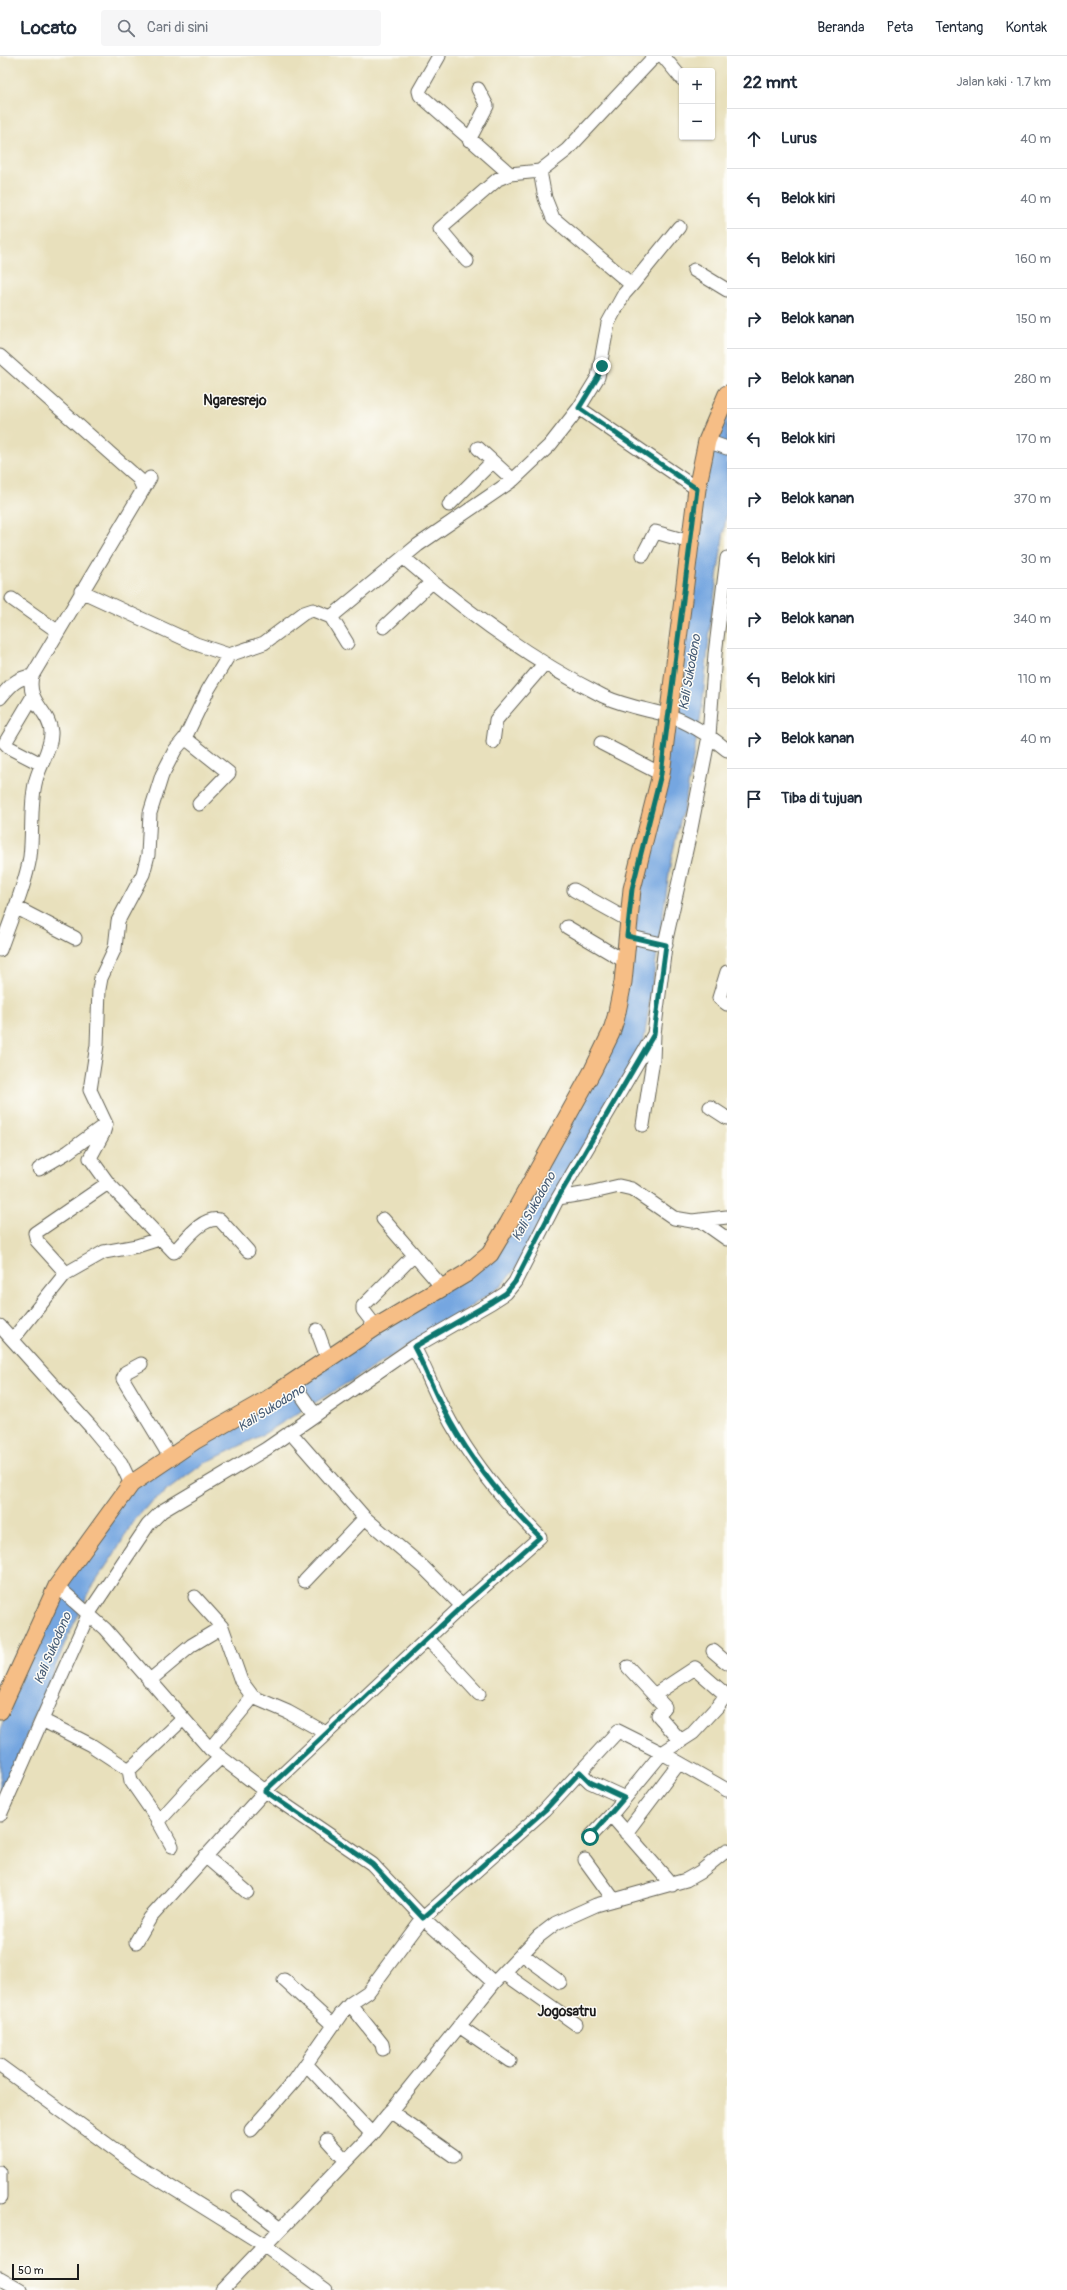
<!DOCTYPE html>
<html lang="id">
<meta charset="utf-8">
<style>
:root{--surface:#fff;--page:#f6f6f7;--text:#1f2937;--muted:#747a83;--line:#e0e1e3}
body{margin:0;font-family:Pangolin,sans-serif;background:var(--page);color:var(--text)}
.controls{position:absolute;right:12px;top:12px;display:grid;overflow:hidden;border-radius:4px;box-shadow:0 1px 3px #0004}
.controls button{width:36px;height:36px;display:grid;place-items:center;padding:0;border:0;border-bottom:1px solid var(--line);background:var(--surface);color:var(--text);font:20px sans-serif}
.scale{position:absolute;left:12px;bottom:10px;width:67px;box-sizing:border-box;padding-left:4px;border:2px solid #1c1c1c;border-top:0;font-size:11px;line-height:14px;white-space:nowrap;color:#1c1c1c;-webkit-text-stroke:3px #fdfcf7;paint-order:stroke}
.stop{position:absolute;width:12px;height:12px;margin:-9px;border:3px solid #0f766e;border-radius:50%;background:#fff}
.stop.end{background:#0f766e;border-color:#fff;box-shadow:0 1px 4px #0008}
.list{margin:0;padding:0;list-style:none}
h2{display:flex;justify-content:space-between;align-items:center;height:52px;margin:0;padding:0 16px;font-size:17px}
h2 small{font-size:13px;font-weight:400;color:var(--muted)}
.list li{display:grid;grid-template-columns:26px 1fr auto;gap:12px;align-items:center;box-sizing:border-box;height:60px;padding:0 16px;border-top:1px solid var(--line)}
.list b{display:block;font-size:15px;white-space:nowrap}
.list em{font-size:13px;font-style:normal;color:var(--muted)}
.icon{flex:none;width:22px;height:22px;fill:none;stroke:currentColor;stroke-width:2;stroke-linecap:round;stroke-linejoin:round}
.map{position:relative;flex:none;width:727px;height:2234px;overflow:hidden}
header{display:flex;align-items:center;gap:24px;box-sizing:border-box;height:56px;padding:0 20px;background:var(--surface);border-bottom:1px solid var(--line)}
header strong{font-size:19px}
nav{display:flex;gap:22px;margin-inline-start:auto;font-size:14px}
.search{width:280px;height:36px;background:var(--page);display:flex;align-items:center;gap:10px;box-sizing:border-box;padding:0 14px;border-radius:4px;color:var(--muted);font-size:15px}
main{display:flex}
aside{flex:1;background:var(--surface)}
.map>svg:first-child{display:block}
</style>
<header>
<strong>Locato</strong>
<div class="search"><svg class="icon" aria-label="search" viewBox="0 0 24 24"><circle cx="10" cy="10" r="6"/><path d="M15 15l6 6"/></svg>Cari di sini</div>
<nav><a>Beranda</a><a>Peta</a><a>Tentang</a><a>Kontak</a></nav>
</header>
<main>
<div class="map">
<svg width="727" height="2234" viewBox="0 0 727 2234">
<rect width="100%" height="100%" fill="#fdfcf7"/>
<filter id="ink" filterUnits="userSpaceOnUse"><feTurbulence type="fractalNoise" baseFrequency=".025" numOctaves="2"/><feDisplacementMap in="SourceGraphic" scale="8" xChannelSelector="R" yChannelSelector="G"/><feConvolveMatrix kernelMatrix="1 2 1 2 8 2 1 2 1" color-interpolation-filters="sRGB"/></filter>
<filter id="wash" filterUnits="userSpaceOnUse"><feTurbulence type="fractalNoise" baseFrequency=".012" numOctaves="4" result="noise"/><feDisplacementMap in="SourceGraphic" scale="16" xChannelSelector="R" yChannelSelector="G"/><feGaussianBlur stdDeviation="0.9" result="paint"/><feColorMatrix in="noise" values="0 0 0 0 0 0 0 0 0 0 0 0 0 0 0 0 0 1.4 0 .05"/><feComposite in="paint" operator="in"/></filter>
<g filter="url(#wash)">
<rect width="100%" height="100%" fill="#e8e0bc"/>
<!-- water -->
<path fill="#75a6e0" stroke="#48617e" d="M727,346V454L711,563L702,652L687,736L671,804L644,984L515,1213L501,1230L457,1260L262,1379L203,1408L150,1447L132,1467L118,1492L91,1533L69,1578L0,1743V1673L54,1543L135,1427L472,1217L615,974L628,918L650,781L704,410Z"/>
</g>
<g filter="url(#ink)">
<g fill="none" stroke-linecap="round" stroke-linejoin="round">
<defs>
<path id="minor" d="M439,0L419,35L420,39L510,118
M663,0L682,23
M469,84L487,50L478,33
M467,205L440,173L498,123L510,118L540,115
M694,214L727,234
M632,229L679,171
M0,300L139,423L143,432
M579,352L697,433
M707,385L727,392
M478,392L513,424
M449,449L492,406
M643,499L655,476L690,486
M404,502C465,555 531,604 603,640C624,650 645,653 667,659C689,666 710,680 727,694
M81,535L196,588L229,599L264,587L304,557L313,554L331,561
M12,543L57,575
M384,571L432,526
M347,587L331,561L418,489L513,424L550,389L579,352L598,321L608,267L624,238L632,229L553,162L545,142L540,115L567,94L655,0
M229,599L208,634L185,682L175,694L162,719L150,757L148,799L143,818L118,865L115,892L101,922L99,933L97,989L90,1034L106,1068L103,1078L90,1102L108,1127L174,1196C186,1184 202,1160 220,1164L248,1195
M33,640L5,687L10,692L41,708
M0,642C10,630 16,622 32,620
M185,682L229,717L199,748
M493,686L496,664L545,607
M601,687L661,718
M574,834L628,864
M15,851L75,882
M567,871L626,906
M627,880L666,889
M0,894C10,865 25,831 30,801C33,777 30,751 35,728C38,711 52,693 51,676C50,655 26,647 32,620L150,422
M727,916L719,942L727,948
M710,1051L727,1062
M643,1069L653,1004L654,978
M39,1113L68,1096L106,1068
M558,1142L589,1137L619,1130L632,1133L674,1162L692,1165L727,1161
M383,1163L443,1232
M700,1164L727,1183
M66,1217L37,1185L35,1177L108,1127
M0,1270L91,1371L121,1407L131,1428
M376,1271L363,1254V1250L414,1199
M317,1274L328,1304
M13,1283L65,1218L104,1196L137,1190L159,1183
M141,1308L126,1316L123,1323L170,1401
M293,1327L311,1353L317,1358
M290,1376L365,1462
M305,1525L365,1462L424,1512L462,1550
M57,1530L105,1573L210,1693L265,1735L372,1808L423,1862L494,1927
M195,1541L222,1571L241,1625L253,1641L288,1656L326,1677
M428,1583L479,1638
M713,1595L727,1607
M628,1611L665,1651L658,1659L680,1684
M149,1625L192,1589L222,1571
M654,1639L695,1612L726,1639
M42,1664L91,1689L129,1714L131,1725L156,1761L172,1790
M210,1693L253,1641
M129,1714L183,1663
M580,1716L590,1726L625,1742
M0,1759L89,1557L148,1469L162,1455L266,1393L414,1291L492,1246L506,1237L515,1226L558,1142L654,978L666,883L691,772L709,680L715,598L727,502
M611,1759L672,1829
M158,1766L191,1730L220,1702
M626,1777L679,1707
M590,1781L611,1759L662,1697L693,1677L717,1651L727,1638
M205,1800L247,1836
M585,1804L614,1844
M136,1886L150,1862L265,1735L462,1550L540,1481C503,1444 468,1401 444,1354C433,1333 425,1311 414,1291
M522,1898L560,1926
M504,1917L576,1968
M284,1924L333,1969
M350,1948L382,1988L383,1993
M459,1970L510,2005
M306,2008L372,2078
M0,2010L137,2110L264,2189L326,2234
M390,2055L454,2100
M251,2074L295,2024L341,1958L350,1948L368,1936L423,1862L545,1754L618,1675L662,1697L727,1734
M327,2084L346,2105
M0,2116V2142
M239,2141L280,2173
M0,2222L21,2234
M222,2234L372,2078L494,1927L539,1880L556,1867L596,1849L686,1824L700,1816L727,1794"/>
<path id="major" d="M0,1655L57,1530L131,1428L196,1384L266,1344L376,1271L467,1217L490,1198L508,1168L593,1014L611,977L616,961L623,926L632,833L661,718L697,433L707,385L727,338"/>
</defs>
<!-- minor casing -->
<use href="#minor" stroke="#636154" stroke-width="15"/>
<!-- major casing -->
<use href="#major" stroke="#636154" stroke-width="19"/>
<!-- minor -->
<use href="#minor" stroke="#fff" stroke-width="13"/>
<!-- major -->
<use href="#major" stroke="#f6be86" stroke-width="17"/>
</g>
</g>
<g fill="none" stroke-linecap="round" stroke-linejoin="round" filter="url(#ink)">
<!-- route -->
<path stroke="#0f766e" stroke-width="5" d="M590,1781L624,1742L590,1726L580,1716L545,1754L423,1862L372,1808L265,1735L462,1550L540,1481C503,1444 468,1401 444,1354C433,1334 425,1311 414,1291L492,1246L506,1237L515,1226L558,1142L654,978L666,889L627,880L632,833L661,718L697,433L579,352L598,321L602,310"/>
</g>
<g text-anchor="middle" stroke-width="3" stroke-linejoin="round" paint-order="stroke">
<!-- water labels -->
<g font-size="13" font-style="italic" fill="#445a74" stroke="#fdfcf7">
<text transform="translate(689 616) rotate(-80)" y="5">Kali Sukodono</text>
<text transform="translate(533 1150) rotate(-61)" y="5">Kali Sukodono</text>
<text transform="translate(271 1351) rotate(-32)" y="5">Kali Sukodono</text>
<text transform="translate(52 1592) rotate(-67)" y="5">Kali Sukodono</text>
</g>
<!-- quarter labels -->
<g font-size="14" font-weight="bold" fill="#1c1c1c" stroke="#fdfcf7">
<text x="235" y="349">Ngaresrejo</text>
<text x="567" y="1960">Jogosatru</text>
</g>
</g>
</svg>
<div class="controls">
<button>+</button>
<button>−</button>
</div>
<div class="scale">50 m</div>
<div class="stop" style="left:590px;top:1781px"></div>
<div class="stop end" style="left:602px;top:310px"></div>
</div>
<aside>
<h2>22 mnt<small>Jalan kaki · 1.7 km</small></h2>
<ul class="list">
<li><svg class="icon" aria-label="ahead" viewBox="0 0 24 24"><path d="M12 20V5M6 11l6-6 6 6"/></svg><div><b>Lurus</b></div><em>40 m</em></li>
<li><svg class="icon" aria-label="left" viewBox="0 0 24 24"><path d="M17 20v-9H6M10 6l-5 5 5 5"/></svg><div><b>Belok kiri</b></div><em>40 m</em></li>
<li><svg class="icon" aria-label="left" viewBox="0 0 24 24"><path d="M17 20v-9H6M10 6l-5 5 5 5"/></svg><div><b>Belok kiri</b></div><em>160 m</em></li>
<li><svg class="icon" aria-label="right" viewBox="0 0 24 24"><path d="M7 20v-9h11M14 6l5 5-5 5"/></svg><div><b>Belok kanan</b></div><em>150 m</em></li>
<li><svg class="icon" aria-label="right" viewBox="0 0 24 24"><path d="M7 20v-9h11M14 6l5 5-5 5"/></svg><div><b>Belok kanan</b></div><em>280 m</em></li>
<li><svg class="icon" aria-label="left" viewBox="0 0 24 24"><path d="M17 20v-9H6M10 6l-5 5 5 5"/></svg><div><b>Belok kiri</b></div><em>170 m</em></li>
<li><svg class="icon" aria-label="right" viewBox="0 0 24 24"><path d="M7 20v-9h11M14 6l5 5-5 5"/></svg><div><b>Belok kanan</b></div><em>370 m</em></li>
<li><svg class="icon" aria-label="left" viewBox="0 0 24 24"><path d="M17 20v-9H6M10 6l-5 5 5 5"/></svg><div><b>Belok kiri</b></div><em>30 m</em></li>
<li><svg class="icon" aria-label="right" viewBox="0 0 24 24"><path d="M7 20v-9h11M14 6l5 5-5 5"/></svg><div><b>Belok kanan</b></div><em>340 m</em></li>
<li><svg class="icon" aria-label="left" viewBox="0 0 24 24"><path d="M17 20v-9H6M10 6l-5 5 5 5"/></svg><div><b>Belok kiri</b></div><em>110 m</em></li>
<li><svg class="icon" aria-label="right" viewBox="0 0 24 24"><path d="M7 20v-9h11M14 6l5 5-5 5"/></svg><div><b>Belok kanan</b></div><em>40 m</em></li>
<li><svg class="icon" aria-label="arrive" viewBox="0 0 24 24"><path d="M6 21V4h12l-3 4 3 4H6"/></svg><div><b>Tiba di tujuan</b></div></li>
</ul>
</aside>
</main>
